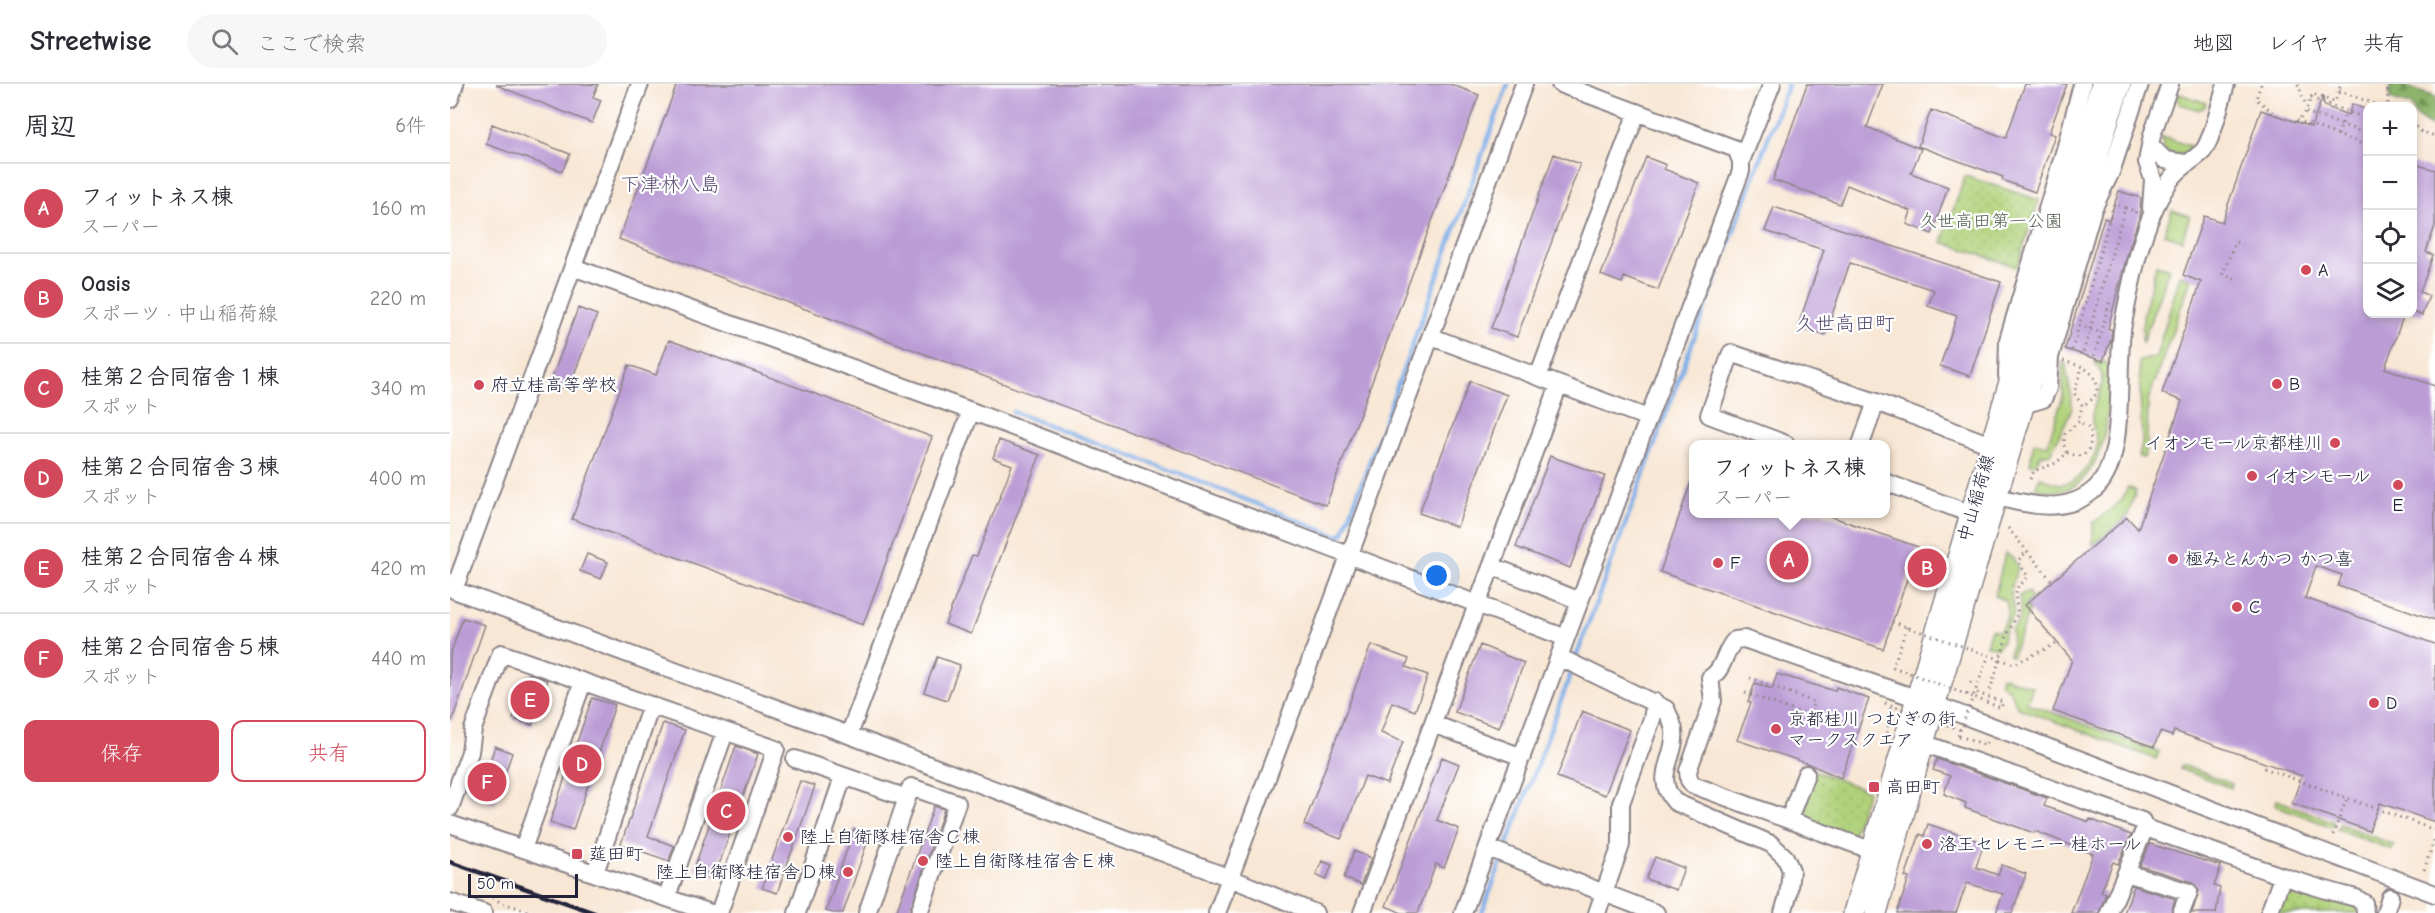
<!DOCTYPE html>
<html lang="ja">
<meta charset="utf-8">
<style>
:root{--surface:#fff;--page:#f7f7f7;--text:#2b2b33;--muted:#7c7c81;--line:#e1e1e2;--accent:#d1495b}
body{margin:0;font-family:"Comic Neue","Klee One",sans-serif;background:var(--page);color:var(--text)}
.controls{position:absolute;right:18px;top:18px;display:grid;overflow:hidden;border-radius:12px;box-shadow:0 3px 9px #0003}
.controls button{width:54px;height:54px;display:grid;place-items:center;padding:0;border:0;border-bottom:2px solid var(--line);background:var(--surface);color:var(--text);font:30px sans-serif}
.scale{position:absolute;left:18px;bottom:15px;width:110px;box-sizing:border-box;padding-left:6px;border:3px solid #22223b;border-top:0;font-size:16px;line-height:21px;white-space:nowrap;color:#22223b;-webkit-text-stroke:4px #fff;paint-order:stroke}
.you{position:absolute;left:987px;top:492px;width:21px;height:21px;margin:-15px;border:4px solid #fff;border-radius:50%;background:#1a73e8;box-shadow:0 0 0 9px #1a73e833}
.badge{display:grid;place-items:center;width:39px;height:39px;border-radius:50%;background:var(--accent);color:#fff;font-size:20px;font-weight:700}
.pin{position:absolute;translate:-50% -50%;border:3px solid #fff;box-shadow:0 2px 6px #0006}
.popup{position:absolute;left:1239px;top:356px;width:201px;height:78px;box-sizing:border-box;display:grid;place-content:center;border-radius:12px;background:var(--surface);filter:drop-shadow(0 2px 4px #0005);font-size:20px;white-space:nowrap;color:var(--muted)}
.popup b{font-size:22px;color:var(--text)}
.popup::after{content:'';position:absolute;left:50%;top:100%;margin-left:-12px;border:12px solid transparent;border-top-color:var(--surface)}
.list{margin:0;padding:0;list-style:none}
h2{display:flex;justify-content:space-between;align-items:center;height:78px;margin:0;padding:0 24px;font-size:26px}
h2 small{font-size:20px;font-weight:400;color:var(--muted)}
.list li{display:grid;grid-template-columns:39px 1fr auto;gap:18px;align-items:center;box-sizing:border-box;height:90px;padding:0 24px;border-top:2px solid var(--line)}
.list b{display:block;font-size:22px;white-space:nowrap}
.list p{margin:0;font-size:20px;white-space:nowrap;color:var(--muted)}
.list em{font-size:20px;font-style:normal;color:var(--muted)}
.actions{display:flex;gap:12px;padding:18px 24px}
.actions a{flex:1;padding:14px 0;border:2px solid var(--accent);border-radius:12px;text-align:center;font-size:21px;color:var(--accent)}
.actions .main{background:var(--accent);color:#fff}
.icon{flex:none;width:33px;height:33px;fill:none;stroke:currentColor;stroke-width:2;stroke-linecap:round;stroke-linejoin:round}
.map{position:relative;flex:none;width:1985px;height:829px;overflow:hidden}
header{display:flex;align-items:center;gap:36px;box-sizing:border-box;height:84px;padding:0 30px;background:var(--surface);border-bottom:2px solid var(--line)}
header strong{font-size:28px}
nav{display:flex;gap:33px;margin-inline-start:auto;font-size:21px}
.search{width:420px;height:54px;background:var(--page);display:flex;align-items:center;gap:15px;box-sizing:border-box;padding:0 21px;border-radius:33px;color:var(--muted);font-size:22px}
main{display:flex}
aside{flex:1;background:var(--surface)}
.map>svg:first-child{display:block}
</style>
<header>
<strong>Streetwise</strong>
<div class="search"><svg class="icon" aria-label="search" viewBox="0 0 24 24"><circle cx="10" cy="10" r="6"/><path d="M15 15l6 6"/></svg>ここで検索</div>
<nav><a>地図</a><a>レイヤ</a><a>共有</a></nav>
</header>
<main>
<aside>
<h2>周辺<small>6件</small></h2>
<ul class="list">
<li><span class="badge">A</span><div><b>フィットネス棟</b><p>スーパー</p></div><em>160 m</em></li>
<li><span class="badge">B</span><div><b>Oasis</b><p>スポーツ · 中山稲荷線</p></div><em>220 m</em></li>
<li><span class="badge">C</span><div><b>桂第２合同宿舎１棟</b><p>スポット</p></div><em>340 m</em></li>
<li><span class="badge">D</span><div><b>桂第２合同宿舎３棟</b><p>スポット</p></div><em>400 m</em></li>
<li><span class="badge">E</span><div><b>桂第２合同宿舎４棟</b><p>スポット</p></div><em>420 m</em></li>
<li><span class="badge">F</span><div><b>桂第２合同宿舎５棟</b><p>スポット</p></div><em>440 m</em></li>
</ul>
<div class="actions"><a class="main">保存</a><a>共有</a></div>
</aside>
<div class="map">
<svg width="1985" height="829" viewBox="0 0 1985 829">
<defs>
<pattern id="forest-firs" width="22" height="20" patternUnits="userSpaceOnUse" patternTransform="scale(1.5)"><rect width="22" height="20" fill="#8cb46a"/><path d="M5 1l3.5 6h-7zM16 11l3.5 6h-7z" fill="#729258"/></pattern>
<pattern id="park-dots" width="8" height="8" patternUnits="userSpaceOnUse" patternTransform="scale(1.5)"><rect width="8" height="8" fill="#b0d27a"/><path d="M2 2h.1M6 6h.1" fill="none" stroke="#97b46a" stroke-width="1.8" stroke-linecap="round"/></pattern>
</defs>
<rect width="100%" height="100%" fill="#fff"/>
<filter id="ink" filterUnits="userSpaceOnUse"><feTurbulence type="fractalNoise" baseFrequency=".0167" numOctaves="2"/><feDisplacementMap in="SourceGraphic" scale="12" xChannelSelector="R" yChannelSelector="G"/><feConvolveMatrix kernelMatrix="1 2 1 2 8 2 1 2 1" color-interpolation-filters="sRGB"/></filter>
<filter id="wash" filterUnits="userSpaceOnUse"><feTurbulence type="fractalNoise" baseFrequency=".008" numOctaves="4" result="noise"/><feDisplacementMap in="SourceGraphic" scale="24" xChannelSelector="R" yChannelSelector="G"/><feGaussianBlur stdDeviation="1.35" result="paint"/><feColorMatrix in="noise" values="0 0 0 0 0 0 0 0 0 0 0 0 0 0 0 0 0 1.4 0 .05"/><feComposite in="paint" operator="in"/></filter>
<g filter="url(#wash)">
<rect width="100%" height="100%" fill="#f8e7d4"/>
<!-- grass -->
<path fill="#b0d27a" stroke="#697a5a" stroke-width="1.5" d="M1727,9L1756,19L1755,23L1748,26L1730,20Z
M1712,53L1740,62L1734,70H1719L1713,63Z
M1722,126L1740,132L1732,156L1714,150Z
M1706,181L1719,185L1692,260L1693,232Z
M1730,191L1741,195L1698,317L1697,360L1694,374L1689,373L1692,358L1689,277L1706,273Z
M1645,278L1661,279C1659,317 1660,393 1613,407C1605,409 1593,405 1585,404L1590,393C1597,395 1604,400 1612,400C1628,399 1645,377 1647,361C1648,352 1641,343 1642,334C1643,310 1662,303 1645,278Z
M1612,279L1616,280C1616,295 1622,309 1622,323C1622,326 1602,367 1600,369C1598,370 1593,370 1591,371L1585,380H1580L1584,358L1597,362L1613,312Z
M1678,403L1686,407L1677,433L1643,461V439L1671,417Z
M1555,469L1563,474L1568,484L1560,506L1564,528L1553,551L1552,557L1547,564L1536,561L1541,545L1549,547C1557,538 1560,529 1556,517L1545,512Z
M1578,508L1582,515L1575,521L1579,527L1562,572L1559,571L1562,559L1561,546C1574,535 1570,526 1569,512Z
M1551,592L1583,603L1577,619L1709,668L1706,675L1568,624L1560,607L1551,600Z
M1732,681L1782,700L1781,704L1730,685Z
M1827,716L1884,738L1882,743L1825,721Z
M1890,740L1944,761L1942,766L1887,745Z"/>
<!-- forest -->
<path fill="url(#forest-firs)" stroke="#576b52" stroke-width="1.5" d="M1940,0H1949L1985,13V45L1966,32L1962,22L1940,15Z"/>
<!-- park -->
<path fill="url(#park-dots)" stroke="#697a5a" stroke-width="1.5" d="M1515,92L1589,116L1567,183L1492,158Z
M1363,686L1418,707L1402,752L1354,735L1349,724Z
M1836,801L1909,823L1907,829H1826Z"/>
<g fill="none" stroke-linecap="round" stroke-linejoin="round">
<!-- stream -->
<path stroke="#7daee9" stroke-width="4.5" d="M563,328L739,393L887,452L893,450L1058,0
M1125,576L1338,0
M1032,829L1123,584"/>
</g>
<g id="blocks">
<!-- building -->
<path fill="#bb9cd5" d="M148,0L143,13L151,16L142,39L46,1Z
M227,0H1000L1029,11L876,421L169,155Z
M1357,0H1433L1417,43L1471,65L1461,89L1498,103L1482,150L1457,140L1461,127L1397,101L1390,120L1323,96Z
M1575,0H1617L1599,49L1605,51L1585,108L1552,96L1553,93L1468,62L1481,26L1556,54Z
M1873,12L1874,22L1898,31L1902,20L1917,26V230H1954L1935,284L1985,302V536L1888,502L1892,491L1866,482L1855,514L1985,560V738L1930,719L1919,747L1842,719L1852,692L1724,647L1722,652L1710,648L1704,663L1603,627L1622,576L1575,521L1677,433L1688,445L1732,317L1712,309L1751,198L1733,191L1754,132L1772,138L1811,26L1861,43Z
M42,40L120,70L112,87L36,60Z
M1104,70L1130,80L1067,253L1041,244Z
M1196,73L1216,81L1214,85L1249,99L1208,206L1174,193L1172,199L1151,191Z
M1962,79L1985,86V142L1976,168L1983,171L1970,208L1979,212L1972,231L1962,228Z
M1669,107L1691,114L1690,128H1691L1679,164L1658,244L1662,246L1661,255L1653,277L1615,265L1654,134L1659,136Z
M1324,123L1551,198L1520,292L1490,282L1507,232L1478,222L1484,206L1400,179L1375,251L1348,242L1374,166L1315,147Z
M128,224L147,231L118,306L100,299Z
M219,256L482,353L413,541L122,435L179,281L206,291Z
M1020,297L1057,311L1007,443L969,429Z
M549,356L590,371L521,550L495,540L522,471L527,472L562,381L543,374Z
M1100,372L1155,392L1120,484L1066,463Z
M1241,398H1243V429H1371L1468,463L1433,565L1210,488Z
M137,470L158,478L151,495L130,487Z
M13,534L35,541L2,637L0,636V571Z
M921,561L959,575L956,583L978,591L965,627L942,618L931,649L953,658L937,700L915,692L891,755L854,741Z
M1030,561L1074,579L1049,644L1005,628Z
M487,573L510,581L497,616L474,608Z
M78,590L97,596L82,641L63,635Z
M1327,590L1385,607L1386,603L1419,615L1391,694L1359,680L1287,656L1301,619L1298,618L1305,599L1322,605Z
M142,614L165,621L123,746L100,738Z
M1132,627L1180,646L1155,711L1107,693Z
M213,639L235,646L198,752L224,762L219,777L171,760Z
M45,662L62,669L45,719L18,710L29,677L39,680Z
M286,662L308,670L265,792L244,785Z
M992,673L1009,680L987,736L1009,745L994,784L986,780L968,829H952L936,822Z
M1487,675L1597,714L1594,722L1639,738L1640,735L1681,751L1668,780L1663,778L1651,808L1656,809L1649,829H1621L1643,770L1585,747L1584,749L1515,724L1516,719L1494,710L1500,692L1483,686Z
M350,697L365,702L327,809L312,804Z
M484,722L494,725L459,829H446Z
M1478,740L1534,759L1526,783L1548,791L1552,781L1576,790L1562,829H1546L1553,810L1517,799L1506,829H1447L1459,794L1455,793L1470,750L1474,752Z
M404,745L420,750L393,829H383L376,827Z
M1700,760L1771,782L1764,802L1770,804L1766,829H1742L1749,807L1743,798L1690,782Z
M904,767L921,774L911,801L894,794Z
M1205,773L1234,784L1226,806L1196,795Z
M872,777L882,781L876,796L866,791Z
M1684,802L1725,815L1721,829H1674Z"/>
</g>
</g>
<g filter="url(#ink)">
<use href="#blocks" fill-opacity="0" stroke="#8d8488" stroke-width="1.5"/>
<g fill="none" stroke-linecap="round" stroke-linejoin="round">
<defs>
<path id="minor" d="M190,0L4,506L399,651L780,794L865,829
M0,15L5,0
M1701,62L1715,76L1735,79
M1291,77L1322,0
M1701,124L1703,95L1697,78L1702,51L1720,0
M123,183L521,327L1116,554
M982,253L1198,334
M1557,292L1558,256L1616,62L1632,0
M1088,293L1187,28
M1573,321L1593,315L1598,304L1600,273L1643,125L1661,88L1690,0
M1336,360L1259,331L1281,269L1426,318L1541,361
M1411,360L1426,318
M1435,398L1521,430
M1535,410C1572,419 1616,434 1647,403C1678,371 1665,283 1673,240C1682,193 1692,139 1719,98C1727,85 1741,78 1752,68C1761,60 1772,14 1776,0
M1042,482L1130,517
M1109,573L1216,625C1219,632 1223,639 1224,647C1227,674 1202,692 1225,718L1321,760L1335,773L1341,786L1338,812L1333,829
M983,640L1072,673
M399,651L521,327
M1473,659L1692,737L1695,744C1766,767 1833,796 1906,814L1914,819L1915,829
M345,675L457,714L417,829
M457,714L461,703L507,719L469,829
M0,724L20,668L23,645L51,569L326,665L269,829
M1339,735L1356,690
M0,740L261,829
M1038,764L1206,829
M73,765L133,598
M1423,767L1243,701L1239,696L1238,687L1263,617L1260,594C1274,586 1274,567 1285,556L1294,555L1486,621L1985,810
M145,789L201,621
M1676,789L1739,808L1731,829
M217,813L275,648
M0,818L34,829
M347,829L393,693
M767,829L1074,0
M912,829L1109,301
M1013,829L1291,87V77L1286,65L1110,0
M1147,829L1171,761V719L1202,635L1205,618
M1659,829L1695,744
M1819,829L1832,794
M1935,829L1940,813"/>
<path id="major" d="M1404,829L1557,308L1652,0
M1426,829L1473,659L1658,35L1670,0"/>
</defs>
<!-- minor casing -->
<use href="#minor" stroke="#8d8488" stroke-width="20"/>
<!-- major casing -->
<use href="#major" stroke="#8d8488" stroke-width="24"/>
<!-- path -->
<path stroke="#8d8488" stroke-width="3" stroke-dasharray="1.5 4.5" stroke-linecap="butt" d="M1811,0L1806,15L1828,32
M1848,0L1856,22
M1937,0L1938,22
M1889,7L1931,22
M1861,14L1918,35
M1856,28L1918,50
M1847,36L1918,62
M1846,38L1856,28L1862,10L1885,18L1891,0
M1962,38L1970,47L1985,52
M1888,51L1896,28
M1675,124L1686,127L1685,129
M1785,195L1773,190L1785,158L1792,160
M1629,242L1650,248
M1622,266L1664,120L1675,124L1633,269
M1644,272L1661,214
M1613,277C1619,279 1626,280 1632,283C1651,292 1653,314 1632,321
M1617,369L1627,372L1634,371L1640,363L1641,346L1629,337
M1580,395L1584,387L1606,379L1617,369L1614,361L1615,350L1629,337L1632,321L1624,309L1632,283
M1558,444L1602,497
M1520,599L1523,595
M1540,606L1558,549L1568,529L1565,512L1568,503L1578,493L1568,477L1576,468
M1295,609L1359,632L1364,618L1300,594
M1527,609L1553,618L1551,624L1523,613L1539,571
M1517,611L1518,606
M1509,652L1536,661L1538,656
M1814,684L1985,746
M1883,751L1897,714
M1974,786L1985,754
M42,815L83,829"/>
<!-- minor -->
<use href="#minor" stroke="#fff" stroke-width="16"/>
<!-- major -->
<use href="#major" stroke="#fff" stroke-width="21"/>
<!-- rail -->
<path stroke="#22223b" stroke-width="4.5" d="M0,778L145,829"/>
<!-- path-bridge -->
<path stroke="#8d8488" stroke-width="3" stroke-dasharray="1.5 4.5" stroke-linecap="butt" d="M1442,538L1564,580L1608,559
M1457,543L1443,583L1523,613L1508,652L1505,651
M1435,619L1511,646
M1437,649L1441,621"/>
</g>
</g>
<!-- markers -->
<g fill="#d1495b" stroke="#fff" stroke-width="2">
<circle cx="1856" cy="186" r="6"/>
<circle cx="1827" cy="300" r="6"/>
<circle cx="29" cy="301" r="6"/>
<circle cx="1885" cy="359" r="6"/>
<circle cx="1802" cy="392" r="6"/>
<circle cx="1948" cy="401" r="6"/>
<circle cx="1723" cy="475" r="6"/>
<circle cx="1268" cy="479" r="6"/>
<circle cx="1787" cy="523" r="6"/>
<circle cx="1924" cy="619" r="6"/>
<circle cx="1326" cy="645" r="6"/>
<rect x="1418" y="697" width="12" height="12" rx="3"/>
<circle cx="338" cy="753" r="6"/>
<circle cx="1477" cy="760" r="6"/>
<rect x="121" y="764" width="12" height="12" rx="3"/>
<circle cx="473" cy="777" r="6"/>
<circle cx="398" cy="788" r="6"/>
</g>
<g text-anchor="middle" stroke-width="4.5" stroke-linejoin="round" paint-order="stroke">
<!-- park labels -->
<g font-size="18" fill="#546051" stroke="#fff">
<text x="1541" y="143">久世高田第一公園</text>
</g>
<!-- poi labels -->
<g font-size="18" fill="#22223b" stroke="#fff" text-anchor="start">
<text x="1868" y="192">A</text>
<text x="1839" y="306">B</text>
<text x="41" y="307">府立桂高等学校</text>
<text x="1873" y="365" text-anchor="end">イオンモール京都桂川</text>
<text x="1814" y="398">イオンモール</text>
<text x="1948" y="427" text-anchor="middle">E</text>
<text x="1735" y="481">極みとんかつ かつ喜</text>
<text x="1280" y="485">F</text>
<text x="1799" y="529">C</text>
<text x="1936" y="625">D</text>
<text x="1338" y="641">京都桂川 つむぎの街<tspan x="1338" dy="21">マークスクエア</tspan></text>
<text x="1436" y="709">高田町</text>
<text x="350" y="759">陸上自衛隊桂宿舎Ｃ棟</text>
<text x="1489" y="766">洛王セレモニー 桂ホール</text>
<text x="139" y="776">莚田町</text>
<text x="485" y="783">陸上自衛隊桂宿舎Ｅ棟</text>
<text x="386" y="794" text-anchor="end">陸上自衛隊桂宿舎Ｄ棟</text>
</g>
<!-- street labels -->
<g font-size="18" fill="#22223b" stroke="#fff">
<text transform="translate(1526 414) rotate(-74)" y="6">中山稲荷線</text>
</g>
<!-- neighbourhood labels -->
<g font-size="20" fill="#584d71" stroke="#fff">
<text x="220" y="107">下津林八島</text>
<text x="1395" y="246">久世高田町</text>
</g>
</g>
</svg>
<div class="controls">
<button>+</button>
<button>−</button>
<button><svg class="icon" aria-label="locate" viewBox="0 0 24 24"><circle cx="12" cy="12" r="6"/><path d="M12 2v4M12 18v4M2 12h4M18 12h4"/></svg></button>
<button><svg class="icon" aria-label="layers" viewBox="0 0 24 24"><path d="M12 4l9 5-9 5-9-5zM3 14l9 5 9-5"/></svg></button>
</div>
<div class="scale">50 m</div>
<div class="you"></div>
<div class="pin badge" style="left:1339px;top:476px">A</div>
<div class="popup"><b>フィットネス棟</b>スーパー</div>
<div class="pin badge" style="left:1477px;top:484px">B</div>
<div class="pin badge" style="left:276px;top:727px">C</div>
<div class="pin badge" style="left:132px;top:680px">D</div>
<div class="pin badge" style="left:80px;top:616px">E</div>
<div class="pin badge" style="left:37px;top:698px">F</div>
</div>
</main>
